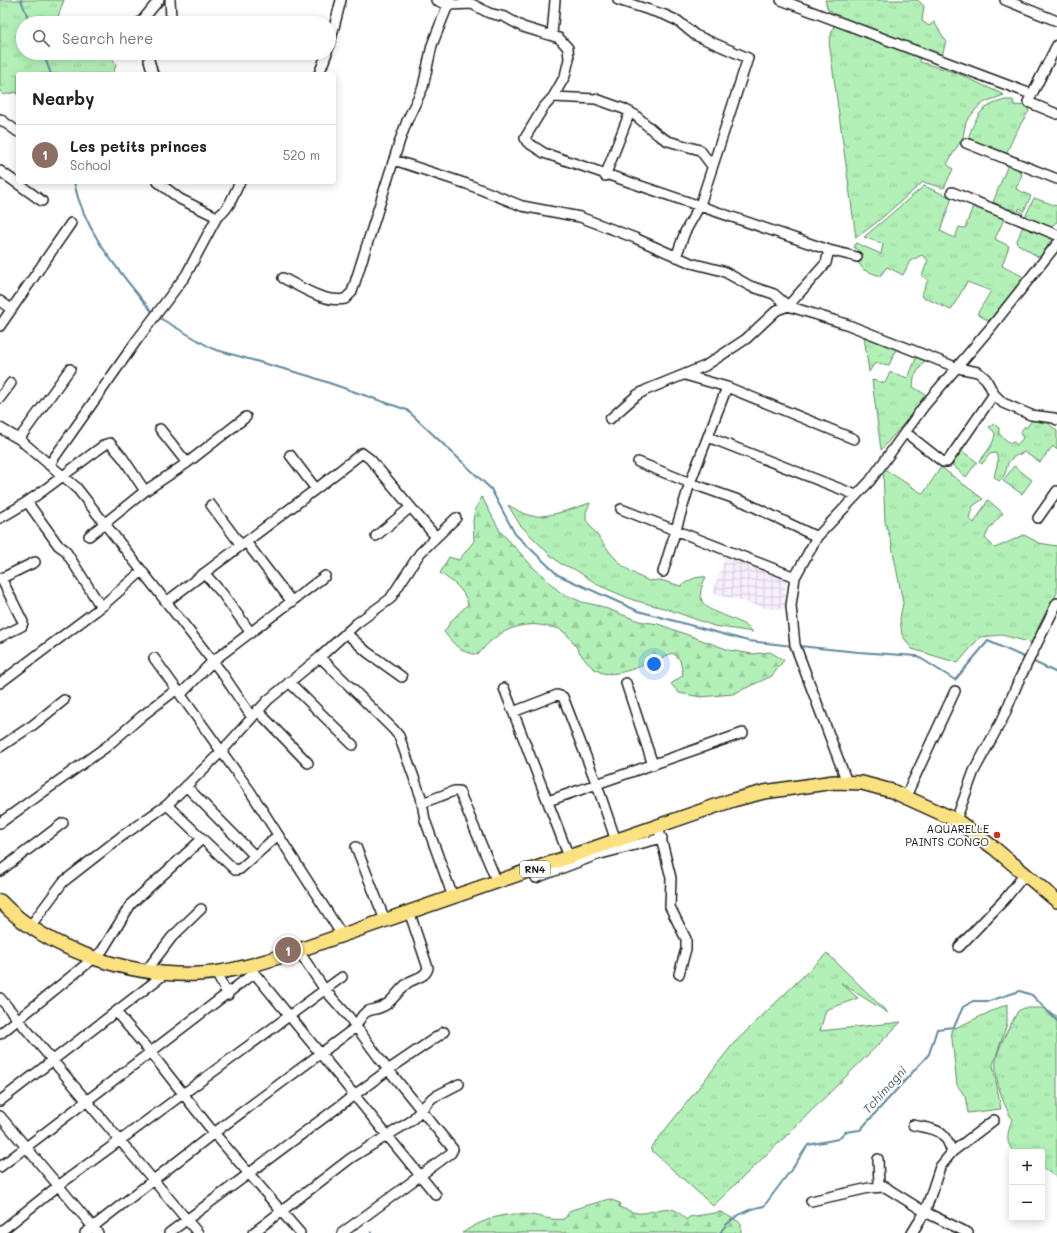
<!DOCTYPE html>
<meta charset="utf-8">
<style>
:root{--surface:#fff;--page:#f2f2f2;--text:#202124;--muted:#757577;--line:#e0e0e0;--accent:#0b8043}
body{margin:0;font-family:Mali,sans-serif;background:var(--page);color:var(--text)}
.controls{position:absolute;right:12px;bottom:12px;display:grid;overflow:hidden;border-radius:4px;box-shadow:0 2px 10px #0003}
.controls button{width:36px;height:36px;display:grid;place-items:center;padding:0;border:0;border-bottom:1px solid var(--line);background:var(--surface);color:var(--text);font:20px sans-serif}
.you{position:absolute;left:654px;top:664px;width:14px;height:14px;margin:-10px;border:3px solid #fff;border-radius:50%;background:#1a73e8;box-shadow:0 0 0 6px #1a73e833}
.badge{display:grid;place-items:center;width:26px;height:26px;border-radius:50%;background:var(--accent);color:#fff;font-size:13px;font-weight:700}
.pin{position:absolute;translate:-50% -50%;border:2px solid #fff;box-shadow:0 1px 4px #0006}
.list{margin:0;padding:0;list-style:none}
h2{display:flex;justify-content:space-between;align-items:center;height:52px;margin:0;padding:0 16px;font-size:17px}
h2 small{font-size:13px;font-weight:400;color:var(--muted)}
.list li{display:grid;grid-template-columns:26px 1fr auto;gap:12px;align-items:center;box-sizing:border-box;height:60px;padding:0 16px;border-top:1px solid var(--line)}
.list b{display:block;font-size:15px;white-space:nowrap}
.list p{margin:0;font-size:13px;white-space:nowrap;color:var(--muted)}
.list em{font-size:13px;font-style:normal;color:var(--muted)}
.icon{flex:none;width:22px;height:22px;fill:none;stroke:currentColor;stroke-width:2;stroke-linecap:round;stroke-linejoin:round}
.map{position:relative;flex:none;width:1057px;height:1233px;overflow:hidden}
.search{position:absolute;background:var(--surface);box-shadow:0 2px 10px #0003;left:16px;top:16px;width:320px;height:44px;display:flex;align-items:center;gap:10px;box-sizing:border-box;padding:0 14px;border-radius:22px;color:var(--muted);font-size:15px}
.panel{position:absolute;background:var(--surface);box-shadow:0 2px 10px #0003;left:16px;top:72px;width:320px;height:112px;border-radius:4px}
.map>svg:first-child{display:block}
</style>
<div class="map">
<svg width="1057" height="1233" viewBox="0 0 1057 1233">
<defs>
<pattern id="industrial-grid" width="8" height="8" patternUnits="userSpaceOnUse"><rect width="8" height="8" fill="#f7effd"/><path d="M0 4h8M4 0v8" fill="none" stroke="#d3ccd8"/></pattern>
<pattern id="grass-tufts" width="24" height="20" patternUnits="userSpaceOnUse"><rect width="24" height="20" fill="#b2f0b7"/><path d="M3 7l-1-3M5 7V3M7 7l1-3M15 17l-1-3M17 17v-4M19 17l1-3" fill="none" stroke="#98cd9d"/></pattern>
<pattern id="forest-firs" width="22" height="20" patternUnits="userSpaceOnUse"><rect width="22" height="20" fill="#b2f0b7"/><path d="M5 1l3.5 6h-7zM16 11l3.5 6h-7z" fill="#98cd9d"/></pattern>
</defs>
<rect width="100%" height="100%" fill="#fff"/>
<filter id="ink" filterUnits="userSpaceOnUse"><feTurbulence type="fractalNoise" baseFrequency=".025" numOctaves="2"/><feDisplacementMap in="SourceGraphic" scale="8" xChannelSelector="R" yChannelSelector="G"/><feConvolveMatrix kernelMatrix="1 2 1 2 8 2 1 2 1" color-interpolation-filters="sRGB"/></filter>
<g filter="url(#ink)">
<!-- industrial -->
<path fill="url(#industrial-grid)" d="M728,551L789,574L785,590L787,609H769L712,593Z"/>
<!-- grass -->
<path fill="url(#grass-tufts)" stroke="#67866a" d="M0,0H64L58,17L63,23H23V53H110L116,65L113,74H18V96L16,92L3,95L0,91Z
M825,0H918L924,6L922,21L929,26L934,22L946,41L941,60L826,18L832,11L828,10Z
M834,25L908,52L920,59V62L957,73L1004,95L985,102L976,109L966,122L963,137L947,164L953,169L944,188L923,182L877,222L856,238L829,42Z
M1005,100H1013L1014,105L1027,106L1029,111C1019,126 1012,139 1006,155L967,140C978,115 977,108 1005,100Z
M1009,162L1016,165L1018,170L1022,174L1016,189L1031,196L1024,211L1020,208L1018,210L1023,213L1022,216L1017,214L1014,209H999L998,204L993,202Z
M924,186L952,198L940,231L955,238L959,227L965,228L973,206L1004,219L995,239L1009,246L1002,266L1026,278L991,322L977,314L991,291L967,282L951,310L921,296L928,280L922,276L928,260L922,255L910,261L903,275L887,267L880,276L864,270L857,261L862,254L854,247L856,243L881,254L883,244L864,237Z
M1034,198L1057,206V222L1050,227L1027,221L1028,218L1025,217Z
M1023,226L1048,235L1051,240L1040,258L1016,243Z
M864,337L897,348L889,365L875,363L869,372Z
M917,356L926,359L914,377L913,387L928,396L881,450L872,380L885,383L890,372L908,378Z
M1038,418L1044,419L1057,431V450L1053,446L1040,462L1024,452C1019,455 1011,457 1008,463C1006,470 1006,476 999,481L994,477L998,461L996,453L990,454L982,464L979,462C986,452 994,445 995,433L989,427L994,424L999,428V434L1010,443L1014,442L1017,445L1023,438L1020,433L1024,427H1027L1033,419L1036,421Z
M962,451L977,462L966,477L952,465Z
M1014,466L1032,480L1022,494L1003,481Z
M941,467L983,499L973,506L969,518L974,523L988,500L1003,513L989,529L985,538L995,548L1024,535L1039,543L1057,546V593L1032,643L1002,635L980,637L958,663L912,649L902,635L900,618L903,603L891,541L885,522L883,468L923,494Z
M590,503L586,512V520L612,555L623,566L638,576L649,581L660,580L681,586C689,580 696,576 706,577C687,612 722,611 743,624C747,626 750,629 753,632L714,626L667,609L633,600L600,586L574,569L561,564L550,555L520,525L508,505C514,508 521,513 528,515C544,520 574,508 590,503Z
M827,953L888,1013L841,983L858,998L826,1010L820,1031L901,1022L786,1136L713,1206L650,1149L733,1044Z
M1007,1004V1024L993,1065L1001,1109L968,1113L965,1096L957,1085L951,1030Z
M1024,1008H1042L1057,1016V1178L1042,1167V1152H1014C1004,1142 1008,1132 1012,1119C1003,1104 992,1074 997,1056C1001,1041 1011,1024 1018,1011Z"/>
<!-- forest -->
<path fill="url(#forest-firs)" stroke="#67866a" d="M482,497L500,531L534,568L560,592L582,602L600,606L639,621L658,624L729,650L752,654L770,652L784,660L772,676L733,694L701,697L679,693L671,684L683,675L680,660L673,653C656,659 617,680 600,672C580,663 577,640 561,630C558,628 553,627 549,627C521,619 495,632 478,655C460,652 455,646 444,632L451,621L468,604C464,589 453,582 440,573L449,557L459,560L474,541L473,521L475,509Z
M609,1199L620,1203L619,1207C625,1209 631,1212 637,1213C653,1215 671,1198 686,1220L689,1217L721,1212L741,1223V1233H462C482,1220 505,1211 530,1215C542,1216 551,1221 564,1219L571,1210Z"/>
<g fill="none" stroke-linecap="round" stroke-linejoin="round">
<!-- stream -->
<path stroke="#62899d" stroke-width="2" d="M21,0L30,23
M43,53L51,74
M74,182C84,233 121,273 153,313
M158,317L213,349L309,376L407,410L491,489L515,534L558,575L638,611L748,641L793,646
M799,646L858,652L917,656L955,680L988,641L1026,658
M1032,661L1057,673
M371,1232L372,1233
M720,1233C729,1218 747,1209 764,1206L794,1166L808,1145L838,1139L845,1132L860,1130L929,1054L937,1029L954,1027L963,1007L973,1001H989L1020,991L1032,995L1057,1021"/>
<defs>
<path id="minor" d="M436,0L448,5L472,4L489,13L505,17L523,27L559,38L568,48L569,59L565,76L553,97L543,108L525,138L527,142L544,153L829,250L857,257
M618,0L665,15L678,21L695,35L748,58L700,205L685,232L676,257
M781,0L1031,94
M1005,0L1057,21
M140,23L159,0
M169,23L171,18L170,0
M552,35L555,0
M1057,45L1028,102L1057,114
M329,47L341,0
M150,53L149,60L153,74
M319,74L327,53
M553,97L596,99L624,109L635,115L658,135L668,141L700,150L712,166
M0,119L18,132
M966,143L1057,179
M394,160L467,184L522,206L580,217L635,238L691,263L723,271L750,286L774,294L788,306L846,324L958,368L978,372L986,379L994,394L1003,403L1031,415L1054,418L1057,420
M0,171L42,201
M605,176L630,112
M158,182L180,199L217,217
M952,192L1057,235
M283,278C301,287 324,303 345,299L352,292L400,140L407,121L423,87L432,45L450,0
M0,301L11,309
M0,326L71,223
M685,375L727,387L854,439
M0,398L11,383
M610,419L637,395L646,390L705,366L746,339L777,310L788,306L826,263L829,250
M0,428L19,439L76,487L222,673L251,716
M160,429L187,463
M905,432L943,462H947L994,394
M708,437L856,495
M19,439L70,369
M290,455L316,489
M638,462L690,483L744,502L817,537
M49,465L137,340L186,275L217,217C230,209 233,195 240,182
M28,503L58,545L65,550L101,607
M211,505L241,545
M621,509L795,577
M0,518C38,498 70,469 106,444L110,443L123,458L145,491
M1038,518L1057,491
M89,536L145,491L187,463L246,417
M376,536L411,507
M246,542L292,602
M663,572L690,483L727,387
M204,573L222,593L251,633
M0,579L35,562
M166,602L316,489L362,453L370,459L436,537
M346,633L367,652L402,677
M0,637L22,626L23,622L1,578
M320,657L393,729L399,736L421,797L425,820L453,897
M154,658L250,791L342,935
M289,682L353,745
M0,683L101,607L142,571
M626,683L653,765
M504,688L569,857
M181,694L213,661L325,576
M257,710L308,763
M513,712L557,695L563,697L597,785L616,841
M0,747L33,725L64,700
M847,782L795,645L791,606L795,577L817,537L870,481L924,406L992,326L1057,244
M186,786L254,855
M906,796L955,691
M548,801L743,733
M422,803L454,791H459L497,882
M167,805L235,870L240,869L278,835
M956,820L974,771L1004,716L1018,682L1057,603
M0,823L106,747L142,716L177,689
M658,826L671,878L670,907L686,939V949L679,974
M356,847L385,920
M0,871L63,823
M536,878L597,855L662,838
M31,925L63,882L122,836L167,805L222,751L268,700L320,657L357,623L390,599L420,553L456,518
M959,947L1005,899L1025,874
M298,950L325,990L349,1017L382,1062L453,1149L451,1153L342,1233
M251,969L436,1195
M146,971L172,937L201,909
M216,973L228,995
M0,998L198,1233
M116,1012L151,1053L214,1133L300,1233
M0,1034L94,958L102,951L131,904L202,839
M0,1101L166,973
M0,1116L98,1233
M913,1125C936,1130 944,1128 952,1152
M878,1159L879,1186
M0,1167L254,973
M811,1201L869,1188L885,1187L925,1212L968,1233
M0,1232L58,1186L342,977
M85,1233L214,1133L356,1027C366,1003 373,1014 387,1004C395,998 400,988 409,982C416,978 426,977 428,968L409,911
M169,1233L388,1070L444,1032
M253,1233L351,1158L411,1121L432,1098L459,1084
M912,1233L925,1212L940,1167L952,1152L994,1120"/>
<path id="highway" d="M0,901C48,951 131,977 199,974C227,973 255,965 282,956L733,800L764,792L834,782L862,783L892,791L956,820L994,848L1057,901"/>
</defs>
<!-- minor casing -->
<use href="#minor" stroke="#1c1c1c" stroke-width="12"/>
<!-- highway casing -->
<use href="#highway" stroke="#1c1c1c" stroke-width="16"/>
<!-- minor -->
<use href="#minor" stroke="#fff" stroke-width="9"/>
<!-- highway -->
<use href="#highway" stroke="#fbe180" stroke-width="13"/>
</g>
</g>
<!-- markers -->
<circle fill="#c8321e" stroke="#fff" stroke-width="1.5" cx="997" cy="835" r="4"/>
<g text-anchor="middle" stroke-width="4" stroke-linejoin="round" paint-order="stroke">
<!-- shield labels -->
<rect fill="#fff" stroke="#606060" stroke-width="1" x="520" y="861" width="30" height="16" rx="3"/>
<g font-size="10" font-weight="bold" fill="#1c1c1c">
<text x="535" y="873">RN4</text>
</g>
<!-- poi labels -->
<g font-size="11" fill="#1c1c1c" stroke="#fff" text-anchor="end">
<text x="989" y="833">AQUARELLE<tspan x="989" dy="13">PAINTS CONGO</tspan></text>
</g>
<!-- water labels -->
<g font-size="12" font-style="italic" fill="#455c67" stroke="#fff">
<text transform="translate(885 1090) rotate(-48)" y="4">Tchimagni</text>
</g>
</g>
</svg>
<div class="controls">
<button>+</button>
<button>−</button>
</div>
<div class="you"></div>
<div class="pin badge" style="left:288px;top:950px;background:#8d6e63">1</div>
<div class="search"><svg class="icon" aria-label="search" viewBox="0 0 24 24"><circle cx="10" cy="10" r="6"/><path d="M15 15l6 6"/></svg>Search here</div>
<section class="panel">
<h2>Nearby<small></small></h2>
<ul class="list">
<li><span class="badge" style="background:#8d6e63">1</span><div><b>Les petits princes</b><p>School</p></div><em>520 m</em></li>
</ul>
</section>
</div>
